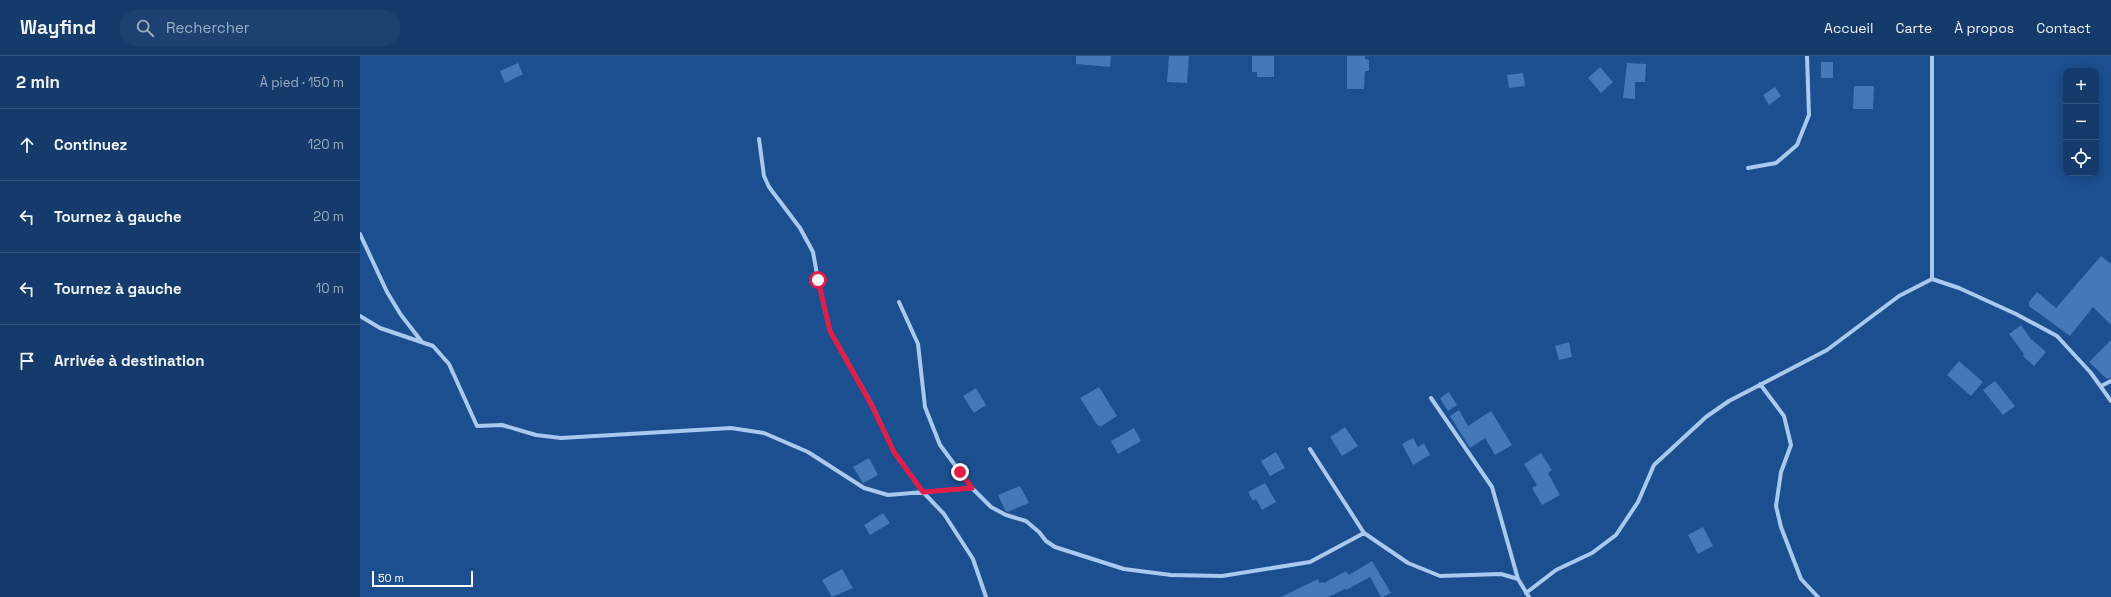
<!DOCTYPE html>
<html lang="fr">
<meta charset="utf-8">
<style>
:root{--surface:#143b6b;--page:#1d4271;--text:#f1f3f6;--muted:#9dadc1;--line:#33557e}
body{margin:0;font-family:"Space Grotesk",sans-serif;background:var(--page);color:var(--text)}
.controls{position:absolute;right:12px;top:12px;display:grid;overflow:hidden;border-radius:8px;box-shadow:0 2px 10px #0003}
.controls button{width:36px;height:36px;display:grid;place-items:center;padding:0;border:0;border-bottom:1px solid var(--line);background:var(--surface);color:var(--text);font:20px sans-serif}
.scale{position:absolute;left:12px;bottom:10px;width:101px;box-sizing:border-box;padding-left:4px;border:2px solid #fff;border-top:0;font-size:11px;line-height:14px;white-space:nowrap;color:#fff;-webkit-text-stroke:3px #1b4f8f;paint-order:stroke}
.stop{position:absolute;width:12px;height:12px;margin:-9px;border:3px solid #e11d48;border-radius:50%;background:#fff}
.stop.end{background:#e11d48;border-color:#fff;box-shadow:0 1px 4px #0008}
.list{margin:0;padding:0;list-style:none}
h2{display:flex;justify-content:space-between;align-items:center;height:52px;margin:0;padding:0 16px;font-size:17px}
h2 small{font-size:13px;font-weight:400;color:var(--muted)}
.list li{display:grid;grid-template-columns:26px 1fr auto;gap:12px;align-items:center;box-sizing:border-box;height:72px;padding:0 16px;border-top:1px solid var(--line)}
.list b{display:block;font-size:15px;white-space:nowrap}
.list em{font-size:13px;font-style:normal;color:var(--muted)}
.icon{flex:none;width:22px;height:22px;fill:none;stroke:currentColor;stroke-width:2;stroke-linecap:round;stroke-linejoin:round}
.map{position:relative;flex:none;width:1751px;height:541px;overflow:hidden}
header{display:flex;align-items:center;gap:24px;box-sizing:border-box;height:56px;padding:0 20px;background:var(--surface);border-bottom:1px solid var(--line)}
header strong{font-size:19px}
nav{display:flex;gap:22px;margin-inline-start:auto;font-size:14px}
.search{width:280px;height:36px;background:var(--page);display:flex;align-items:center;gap:10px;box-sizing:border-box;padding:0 14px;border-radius:22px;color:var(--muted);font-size:15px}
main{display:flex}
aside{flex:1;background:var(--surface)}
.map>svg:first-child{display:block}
</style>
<header>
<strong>Wayfind</strong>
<div class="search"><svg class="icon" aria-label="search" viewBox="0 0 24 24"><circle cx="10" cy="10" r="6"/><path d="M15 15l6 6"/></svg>Rechercher</div>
<nav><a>Accueil</a><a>Carte</a><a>À propos</a><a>Contact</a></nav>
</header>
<main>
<aside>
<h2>2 min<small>À pied · 150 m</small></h2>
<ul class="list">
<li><svg class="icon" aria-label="ahead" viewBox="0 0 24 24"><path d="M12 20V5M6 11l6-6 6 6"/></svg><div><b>Continuez</b></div><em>120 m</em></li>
<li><svg class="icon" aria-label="left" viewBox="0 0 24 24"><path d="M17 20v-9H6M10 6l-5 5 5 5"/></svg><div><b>Tournez à gauche</b></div><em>20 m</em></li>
<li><svg class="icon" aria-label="left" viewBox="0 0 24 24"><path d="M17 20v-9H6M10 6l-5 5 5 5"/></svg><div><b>Tournez à gauche</b></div><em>10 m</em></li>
<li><svg class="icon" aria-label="arrive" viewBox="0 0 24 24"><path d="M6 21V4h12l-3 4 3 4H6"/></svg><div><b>Arrivée à destination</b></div></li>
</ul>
</aside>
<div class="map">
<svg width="1751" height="541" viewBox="0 0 1751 541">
<rect width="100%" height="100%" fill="#1b4f8f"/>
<!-- building -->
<path fill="#4478b7" d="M716,0H751L750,11L716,8Z
M809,0H829L827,27L807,26Z
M892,0H914V21H897V16H892Z
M987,0H1005V3L1009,4V15H1005L1004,33H987Z
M1461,6H1473V22H1461Z
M158,7L163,18L145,27L140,15Z
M1267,7L1286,8L1285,26H1275V43L1263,42Z
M1240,11L1253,26L1241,37L1228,22Z
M1163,17L1165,30L1149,32L1147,19Z
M1494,30H1514L1513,53H1493Z
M1415,31L1421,40L1409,49L1403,39Z
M1741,200L1751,208V269L1733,251L1710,280L1669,250V246L1677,236L1696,252Z
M1661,269L1670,282L1686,296L1674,310L1663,300L1664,298L1649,278Z
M1751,284V322L1747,323L1729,306Z
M1209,286L1212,301L1199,304L1195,290Z
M1599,305L1623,326L1611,340L1587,319Z
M1635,325L1655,350L1643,359L1623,334Z
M739,331L757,360L740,371V369L738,370L720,342Z
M616,332L626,349L614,357L603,340Z
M1089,336L1097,349L1088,355L1080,342Z
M1099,354L1108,370L1131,355L1152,389L1135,399L1125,382L1110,392L1090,360Z
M985,371L998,390L982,400L970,381Z
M774,372L781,385L758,398L751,385Z
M1053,382L1058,391L1064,387L1070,399L1053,409L1042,388Z
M916,396L925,412L910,420L901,405Z
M1181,397L1192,414L1188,417L1200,439L1182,449L1172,432L1177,429L1164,408Z
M509,402L518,419L503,427L493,411Z
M905,427L916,446L902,454L896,443L893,445L888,436Z
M660,430L669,447L647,456L645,454L638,439Z
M523,457L530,467L510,479L504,469Z
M1343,471L1353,490L1338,498L1328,479Z
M1012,505L1031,537L1023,541H1021L1010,521L986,534L985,533L968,541H921L958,523L959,527L963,526L964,527L986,515L989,519Z
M482,513L493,532L472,541L462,524Z"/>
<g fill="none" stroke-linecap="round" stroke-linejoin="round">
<!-- minor -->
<path stroke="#a9c9ee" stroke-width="4" d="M399,83L404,120L409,131L440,172L453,196L458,224L470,275L512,349L534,396L563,436L584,458L613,503L626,541
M1388,112L1416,107L1437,89L1449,59L1447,0
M0,178L27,236L41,259L62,286
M1572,223L1599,232L1656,258L1697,280L1731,317L1751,345
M539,246L558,288L565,351L580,389L612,432L631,451L646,459L666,465L679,476L686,485L695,491L764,513L811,519L862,520L950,506L1004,477
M0,260L20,272L73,290L89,308L117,370L142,369L176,379L201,382L371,372L404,377L448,396L504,432L528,439L612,432
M1400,328L1424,360L1431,389L1421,416L1416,450L1421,471L1441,523L1458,541
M1741,330L1751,325
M1071,342L1132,431L1158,523
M950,393L1004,477L1048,507L1080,520L1141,518L1158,523L1169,541
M1166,537L1196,514L1232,497L1256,479L1278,446L1294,409L1346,361L1369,345L1467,294L1539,240L1572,223V0"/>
</g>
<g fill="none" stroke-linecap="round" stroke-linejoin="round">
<!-- route -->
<path stroke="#e11d48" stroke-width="5" d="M458,224L470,275L512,350L534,396L563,436L612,432L600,416"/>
</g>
</svg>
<div class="controls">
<button>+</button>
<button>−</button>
<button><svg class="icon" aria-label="locate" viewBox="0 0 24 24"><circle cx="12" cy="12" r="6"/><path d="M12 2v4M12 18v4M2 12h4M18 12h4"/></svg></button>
</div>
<div class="scale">50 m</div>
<div class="stop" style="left:458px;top:224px"></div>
<div class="stop end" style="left:600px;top:416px"></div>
</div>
</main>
